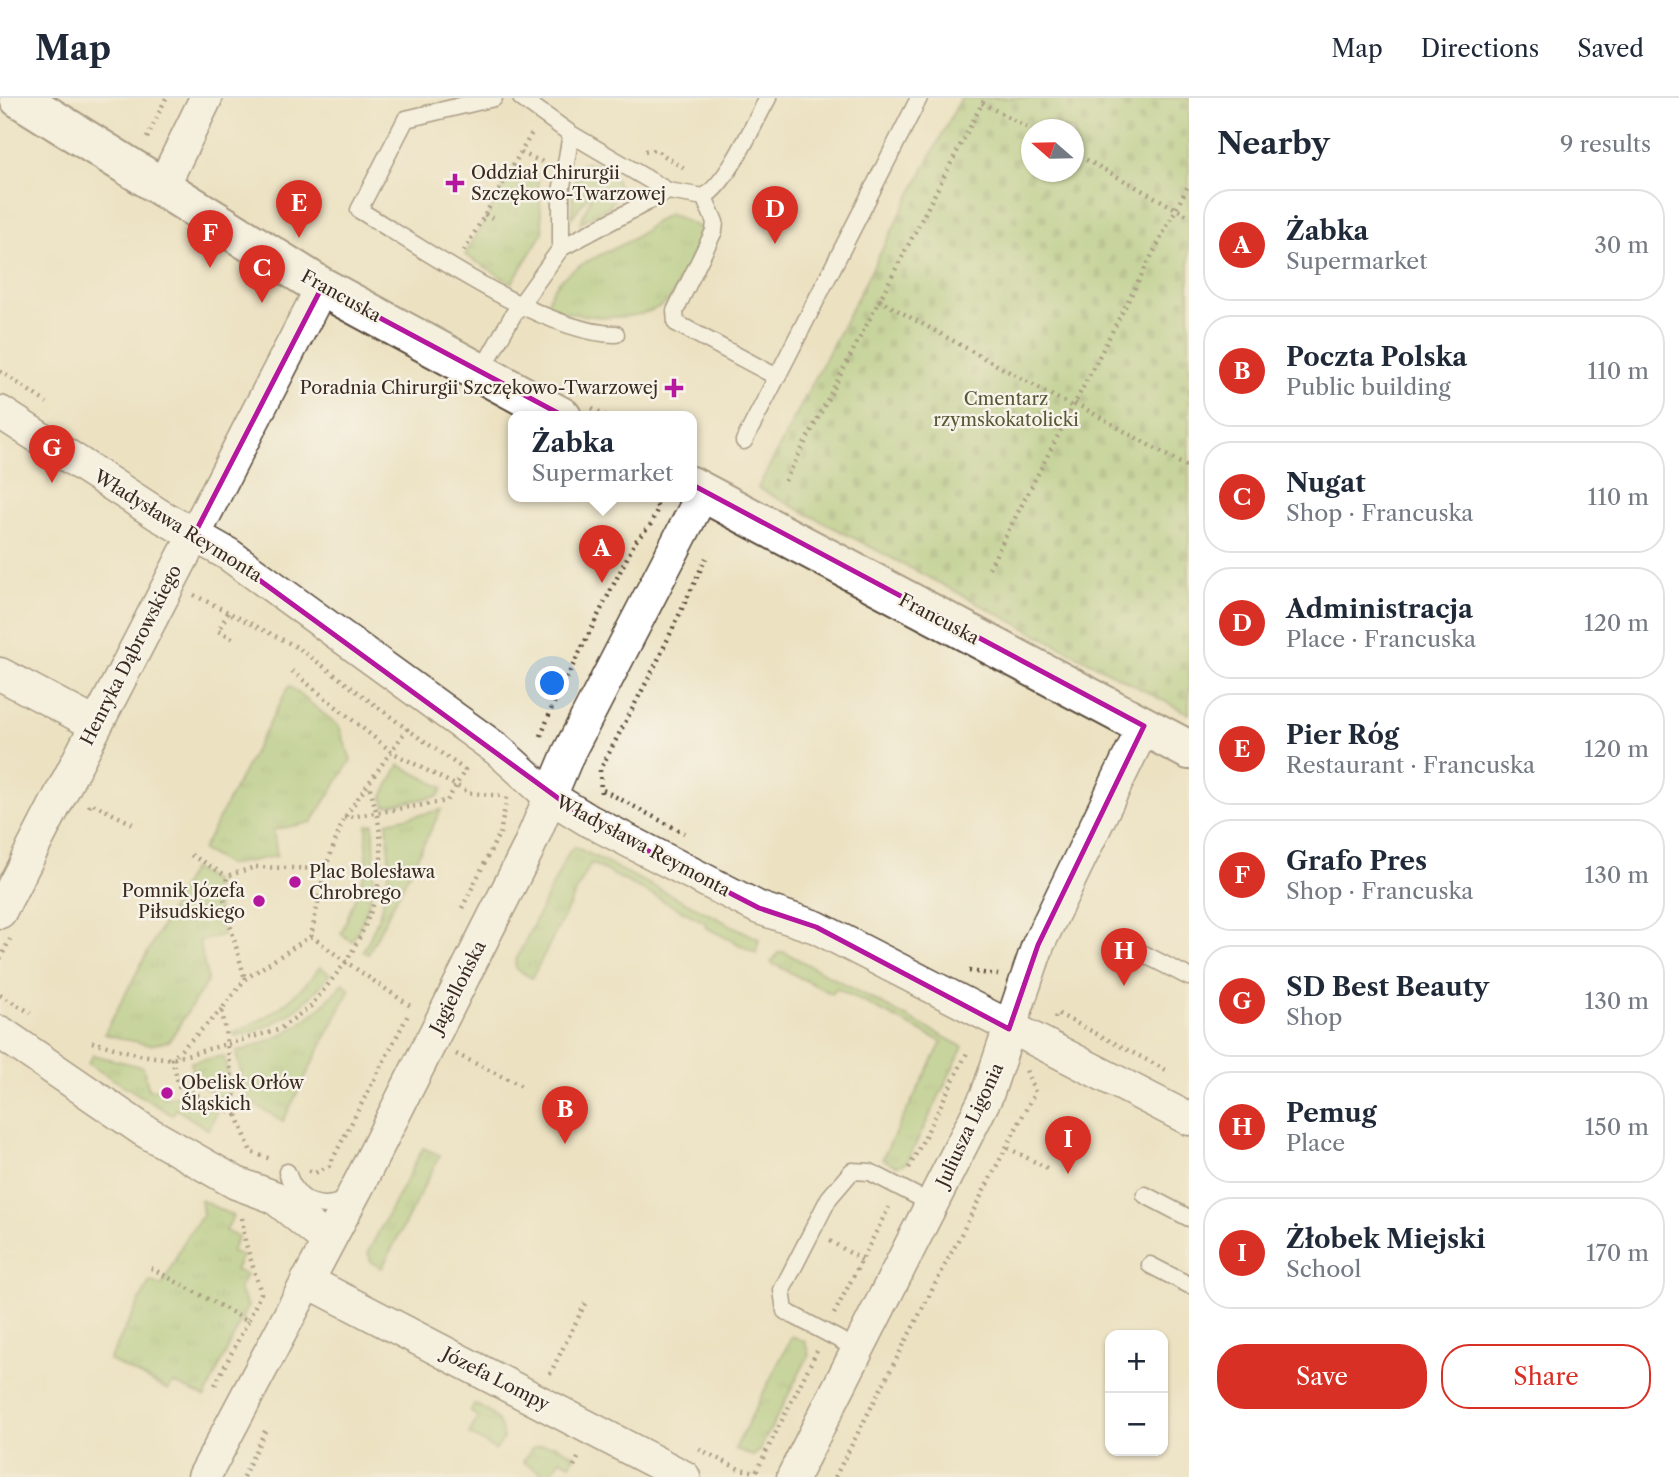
<!DOCTYPE html>
<meta charset="utf-8">
<style>
:root{--surface:#fff;--page:#f6f6f7;--text:#1f2937;--muted:#747a83;--line:#e0e1e3;--accent:#d93025}
body{margin:0;font-family:"Libre Caslon Text",serif;background:var(--page);color:var(--text)}
.controls{position:absolute;right:21px;bottom:21px;display:grid;overflow:hidden;border-radius:14px;box-shadow:0 2px 5px #0004}
.controls button{width:63px;height:63px;display:grid;place-items:center;padding:0;border:0;border-bottom:2px solid var(--line);background:var(--surface);color:var(--text);font:35px sans-serif}
.compass{position:absolute;left:1021px;top:21px;width:63px;height:63px;border-radius:50%;background:var(--surface);box-shadow:0 2px 5px #0004;rotate:290deg}
.you{position:absolute;left:553px;top:586px;width:24px;height:24px;margin:-18px;border:5px solid #fff;border-radius:50%;background:#1a73e8;box-shadow:0 0 0 10px #1a73e833}
.badge{display:grid;place-items:center;width:46px;height:46px;border-radius:50%;background:var(--accent);color:#fff;font-size:23px;font-weight:700}
.pin{position:absolute;translate:-50% -58px;filter:drop-shadow(0 2px 4px #0008)}
.pin::after{content:'';position:absolute;top:37px;width:24px;height:21px;background:inherit;clip-path:polygon(0 0,100% 0,50% 100%)}
.popup{position:absolute;left:508px;top:313px;width:189px;height:91px;box-sizing:border-box;display:grid;place-content:center;border-radius:14px;background:var(--surface);filter:drop-shadow(0 2px 5px #0005);font-size:23px;white-space:nowrap;color:var(--muted)}
.popup b{font-size:26px;color:var(--text)}
.popup::after{content:'';position:absolute;left:50%;top:100%;margin-left:-14px;border:14px solid transparent;border-top-color:var(--surface)}
.list{margin:0;padding:0;list-style:none}
h2{display:flex;justify-content:space-between;align-items:center;height:91px;margin:0;padding:0 28px;font-size:30px}
h2 small{font-size:23px;font-weight:400;color:var(--muted)}
.list li{display:grid;grid-template-columns:46px 1fr auto;gap:21px;align-items:center;box-sizing:border-box;height:112px;margin:0 14px 14px;padding:0 14px;border:2px solid var(--line);border-radius:28px}
.list b{display:block;font-size:26px;white-space:nowrap}
.list p{margin:0;font-size:23px;white-space:nowrap;color:var(--muted)}
.list em{font-size:23px;font-style:normal;color:var(--muted)}
.actions{display:flex;gap:14px;padding:21px 28px}
.actions a{flex:1;padding:16px 0;border:2px solid var(--accent);border-radius:28px;text-align:center;font-size:24px;color:var(--accent)}
.actions .main{background:var(--accent);color:#fff}
.map{position:relative;flex:none;width:1189px;height:1379px;overflow:hidden}
header{display:flex;align-items:center;gap:42px;box-sizing:border-box;height:98px;padding:0 35px;background:var(--surface);border-bottom:2px solid var(--line)}
header strong{font-size:33px}
nav{display:flex;gap:38px;margin-inline-start:auto;font-size:24px}
main{display:flex}
aside{flex:1;background:var(--surface)}
.map>svg:first-child{display:block}
</style>
<header>
<strong>Map</strong>
<nav><a>Map</a><a>Directions</a><a>Saved</a></nav>
</header>
<main>
<div class="map">
<svg width="1189" height="1379" viewBox="0 0 1189 1379">
<defs>
<pattern id="grass-tufts" width="24" height="20" patternUnits="userSpaceOnUse" patternTransform="scale(1.75)"><rect width="24" height="20" fill="#9bc470"/><path d="M3 7l-1-3M5 7V3M7 7l1-3M15 17l-1-3M17 17v-4M19 17l1-3" fill="none" stroke="#809f5b"/></pattern>
<pattern id="cemetery-stones" width="16" height="16" patternUnits="userSpaceOnUse" patternTransform="scale(1.75)"><rect width="16" height="16" fill="#9bc470"/><path d="M2 7V4a2 2 0 0 1 4 0v3zM10 15v-3a2 2 0 0 1 4 0v3z" fill="#809f5b"/></pattern>
</defs>
<rect width="100%" height="100%" fill="#f7f3e8"/>
<filter id="ink" filterUnits="userSpaceOnUse"><feTurbulence type="fractalNoise" baseFrequency=".0143" numOctaves="2"/><feDisplacementMap in="SourceGraphic" scale="14" xChannelSelector="R" yChannelSelector="G"/><feConvolveMatrix kernelMatrix="1 2 1 2 8 2 1 2 1" color-interpolation-filters="sRGB"/></filter>
<filter id="wash" filterUnits="userSpaceOnUse"><feTurbulence type="fractalNoise" baseFrequency=".00686" numOctaves="4" result="noise"/><feDisplacementMap in="SourceGraphic" scale="28" xChannelSelector="R" yChannelSelector="G"/><feGaussianBlur stdDeviation="1.57" result="paint"/><feColorMatrix in="noise" values="0 0 0 0 0 0 0 0 0 0 0 0 0 0 0 0 0 1.4 0 .05"/><feComposite in="paint" operator="in"/></filter>
<g filter="url(#wash)">
<rect width="100%" height="100%" fill="#ece2c2"/>
<!-- grass -->
<path fill="url(#grass-tufts)" stroke="#6b7747" stroke-width="2" d="M592,64L611,73L619,88L611,107L580,125L591,100L587,99L572,119L573,88L582,65Z
M515,69L538,83L543,134L512,185L465,157Z
M670,116L701,130L703,136L670,202C639,227 585,220 548,210C547,174 604,157 629,143C644,135 654,122 670,116Z
M289,588L339,628L351,662L312,724L273,732L277,758L229,767L202,752Z
M399,667L443,690L438,698L385,708L382,700Z
M441,712L368,856L363,853C387,811 392,771 387,724Z
M373,726C377,769 375,806 352,843L341,836L366,772L367,727Z
M575,749L759,841L756,855L705,829L706,825L591,765L532,880L516,871L515,864L569,754Z
M192,771L213,783L223,837L199,843L208,882L169,943L149,947L104,936Z
M784,854L963,949L907,1064C898,1071 892,1066 882,1061L942,944L836,890L832,896L771,865L778,855Z
M320,869L330,876C304,911 277,928 235,939L233,935C271,919 295,901 320,869Z
M343,885L350,891L283,1023L247,1002L236,954C284,940 311,924 343,885Z
M93,957L143,969L149,992L161,991L164,1000L189,996L217,1014L209,1032L176,1011L172,1017L88,966Z
M224,958L231,992L226,1002L194,983L191,964Z
M423,1050L440,1057L382,1170L371,1164L368,1154Z
M201,1102L233,1118L226,1133L238,1139L231,1153L242,1158L235,1172L246,1177L239,1192L248,1208L205,1299L173,1285L168,1292L109,1262L150,1183L162,1188L186,1139L203,1117Z
M792,1238L805,1244L809,1257L759,1353L753,1358L735,1351Z
M474,1306C490,1314 502,1321 503,1341L496,1352L469,1336L478,1319L470,1314Z
M542,1347H554L575,1357L570,1366L560,1361L550,1379L523,1364L532,1350Z"/>
<!-- cemetery -->
<path fill="url(#cemetery-stones)" stroke="#6b7747" stroke-width="2" fill-rule="evenodd" d="M961,0H1189V616L758,390ZM1032,32H1074V74H1032Z"/>
</g>
<g filter="url(#ink)">
<g fill="none" stroke-linecap="round" stroke-linejoin="round">
<defs>
<path id="service" d="M494,0L406,21L359,112C422,150 545,236 616,236
M521,0L571,36L561,94V150
M571,36L668,93
M704,99L715,124L714,133L675,213L676,225L777,279L919,0
M481,274L513,217L561,150L668,93L704,99C730,82 752,28 768,0
M744,343L777,279
M1132,850L1189,879
M287,1074C297,1105 320,1115 350,1100
M1145,1097L1189,1120
M1150,1167L1189,1187
M857,1251L785,1213L782,1192L829,1100L852,1073L870,1074L932,1106"/>
<path id="minor" d="M162,90L206,0
M0,314L159,417L228,456L498,652L549,698L588,722L759,810L816,829L1189,1021
M0,576L95,626
M0,814L322,189
M0,934L143,1032L236,1085L274,1099L328,1143
M307,1183L684,1379
M204,1379L360,1084L528,751L569,654L703,395
M793,1379L987,997L1038,847L1144,628"/>
<path id="tertiary" d="M19,0L322,189L562,319
M691,388L1189,652"/>
</defs>
<!-- service casing -->
<use href="#service" stroke="#564637" stroke-width="19"/>
<!-- minor casing -->
<use href="#minor" stroke="#564637" stroke-width="35"/>
<!-- tertiary casing -->
<use href="#tertiary" stroke="#564637" stroke-width="42"/>
<!-- path -->
<path stroke="#564637" stroke-width="4.5" stroke-dasharray="2 5" stroke-linecap="butt" d="M982,5L1032,32
M147,40L166,0
M645,53L656,52L686,72
M521,55L545,65
M1074,55L1189,118
M485,116L492,120
M464,153L533,33
M879,202L1073,309
M0,273L47,305
M1075,305L1189,370
M592,310L609,319
M785,383L985,0
M650,428L658,410L652,399
M989,470L1189,86
M194,497L299,550L407,631L344,720L325,771L255,769L227,778L224,805L245,881
M228,515L218,533L234,541
M292,573L392,654L470,695L504,698
M541,638L553,607L635,444L649,428
M603,692L684,735
M601,695L600,672L656,566L706,460
M89,709L91,705L135,727
M344,720L447,703L465,672L407,631
M500,736L507,698
M191,757L227,778
M462,810L499,736
M311,838L346,864C383,802 391,756 369,687
M0,861L10,841
M969,873L998,877
M0,897L31,915
M222,911L172,961L179,988L237,1017L222,911L245,881L311,838L325,771
M1055,920L1057,915L1166,972
M92,944L140,957L172,961L278,932L311,908L346,864L412,909
M456,956L524,989
M237,1017L251,1054L271,1061
M1008,1050L1047,1070
M909,1070L968,953
M309,1073L315,1075L329,1068L409,915
M830,1143L862,1162
M151,1170L248,1223L261,1195L245,1143L242,1120
M834,1216L889,1109
M550,1276L587,1202
M215,1287L248,1223
M699,1351L739,1371L756,1374L817,1253
M574,1368L580,1356
M243,1379L267,1329
M835,1379L1035,994L1026,972"/>
<!-- service -->
<use href="#service" stroke="#fff" stroke-width="16"/>
<!-- minor -->
<use href="#minor" stroke="#fff" stroke-width="32"/>
<!-- tertiary -->
<use href="#tertiary" stroke="#fff" stroke-width="38"/>
</g>
</g>
<!-- marked area -->
<path d="M0 0H1189V1379H0ZM322,189L1144,628L1038,847L1009,931L816,829L759,810L588,722L195,435Z" fill="#ece2c2" fill-opacity=".55" fill-rule="evenodd"/>
<path fill="none" stroke="#b5179e" stroke-width="5" stroke-linejoin="round" d="M322,189L1144,628L1038,847L1009,931L816,829L759,810L588,722L195,435Z"/>
<!-- markers -->
<g fill="#b5179e" stroke="#f7f3e8" stroke-width="2.5">
<path d="M451.5 74.5h7v7h7v7h-7v7h-7v-7h-7v-7h7z"/>
<path d="M670.5 279.5h7v7h7v7h-7v7h-7v-7h-7v-7h7z"/>
<circle cx="295" cy="784" r="7"/>
<circle cx="259" cy="803" r="7"/>
<circle cx="167" cy="995" r="7"/>
</g>
<g text-anchor="middle" stroke-width="5" stroke-linejoin="round" paint-order="stroke">
<!-- poi labels -->
<g font-size="18" fill="#3b2a1e" stroke="#f7f3e8" text-anchor="start">
<text x="471" y="81">Oddział Chirurgii<tspan x="471" dy="21">Szczękowo-Twarzowej</tspan></text>
<text x="658" y="296" text-anchor="end">Poradnia Chirurgii Szczękowo-Twarzowej</text>
<text x="309" y="780">Plac Bolesława<tspan x="309" dy="21">Chrobrego</tspan></text>
<text x="245" y="799" text-anchor="end">Pomnik Józefa<tspan x="245" dy="21">Piłsudskiego</tspan></text>
<text x="181" y="991">Obelisk Orłów<tspan x="181" dy="21">Śląskich</tspan></text>
</g>
<!-- street labels -->
<g font-size="18" fill="#3b2a1e" stroke="#f7f3e8">
<text transform="translate(341 198) rotate(29)" y="6">Francuska</text>
<text transform="translate(178 428) rotate(32)" y="6">Władysława Reymonta</text>
<text transform="translate(939 521) rotate(28)" y="6">Francuska</text>
<text transform="translate(131 557) rotate(-63)" y="6">Henryka Dąbrowskiego</text>
<text transform="translate(643 748) rotate(28)" y="6">Władysława Reymonta</text>
<text transform="translate(458 889) rotate(-63)" y="6">Jagiellońska</text>
<text transform="translate(970 1027) rotate(-65)" y="6">Juliusza Ligonia</text>
<text transform="translate(496 1281) rotate(27)" y="6">Józefa Lompy</text>
</g>
<!-- park labels -->
<g font-size="18" fill="#585837" stroke="#f7f3e8">
<text x="1006" y="307">Cmentarz<tspan x="1006" dy="21">rzymskokatolicki</tspan></text>
</g>
</g>
</svg>
<div class="controls">
<button>+</button>
<button>−</button>
</div>
<svg class="compass" viewBox="-18 -18 36 36"><path d="M0-13l5 13h-10z" fill="#e53935"/><path d="M0 13l5-13h-10z" fill="#747a83"/></svg>
<div class="you"></div>
<div class="pin badge" style="left:602px;top:485px">A</div>
<div class="popup"><b>Żabka</b>Supermarket</div>
<div class="pin badge" style="left:565px;top:1046px">B</div>
<div class="pin badge" style="left:262px;top:205px">C</div>
<div class="pin badge" style="left:775px;top:146px">D</div>
<div class="pin badge" style="left:299px;top:140px">E</div>
<div class="pin badge" style="left:210px;top:170px">F</div>
<div class="pin badge" style="left:52px;top:385px">G</div>
<div class="pin badge" style="left:1124px;top:888px">H</div>
<div class="pin badge" style="left:1068px;top:1076px">I</div>
</div>
<aside>
<h2>Nearby<small>9 results</small></h2>
<ul class="list">
<li><span class="badge">A</span><div><b>Żabka</b><p>Supermarket</p></div><em>30 m</em></li>
<li><span class="badge">B</span><div><b>Poczta Polska</b><p>Public building</p></div><em>110 m</em></li>
<li><span class="badge">C</span><div><b>Nugat</b><p>Shop · Francuska</p></div><em>110 m</em></li>
<li><span class="badge">D</span><div><b>Administracja</b><p>Place · Francuska</p></div><em>120 m</em></li>
<li><span class="badge">E</span><div><b>Pier Róg</b><p>Restaurant · Francuska</p></div><em>120 m</em></li>
<li><span class="badge">F</span><div><b>Grafo Pres</b><p>Shop · Francuska</p></div><em>130 m</em></li>
<li><span class="badge">G</span><div><b>SD Best Beauty</b><p>Shop</p></div><em>130 m</em></li>
<li><span class="badge">H</span><div><b>Pemug</b><p>Place</p></div><em>150 m</em></li>
<li><span class="badge">I</span><div><b>Żłobek Miejski</b><p>School</p></div><em>170 m</em></li>
</ul>
<div class="actions"><a class="main">Save</a><a>Share</a></div>
</aside>
</main>
